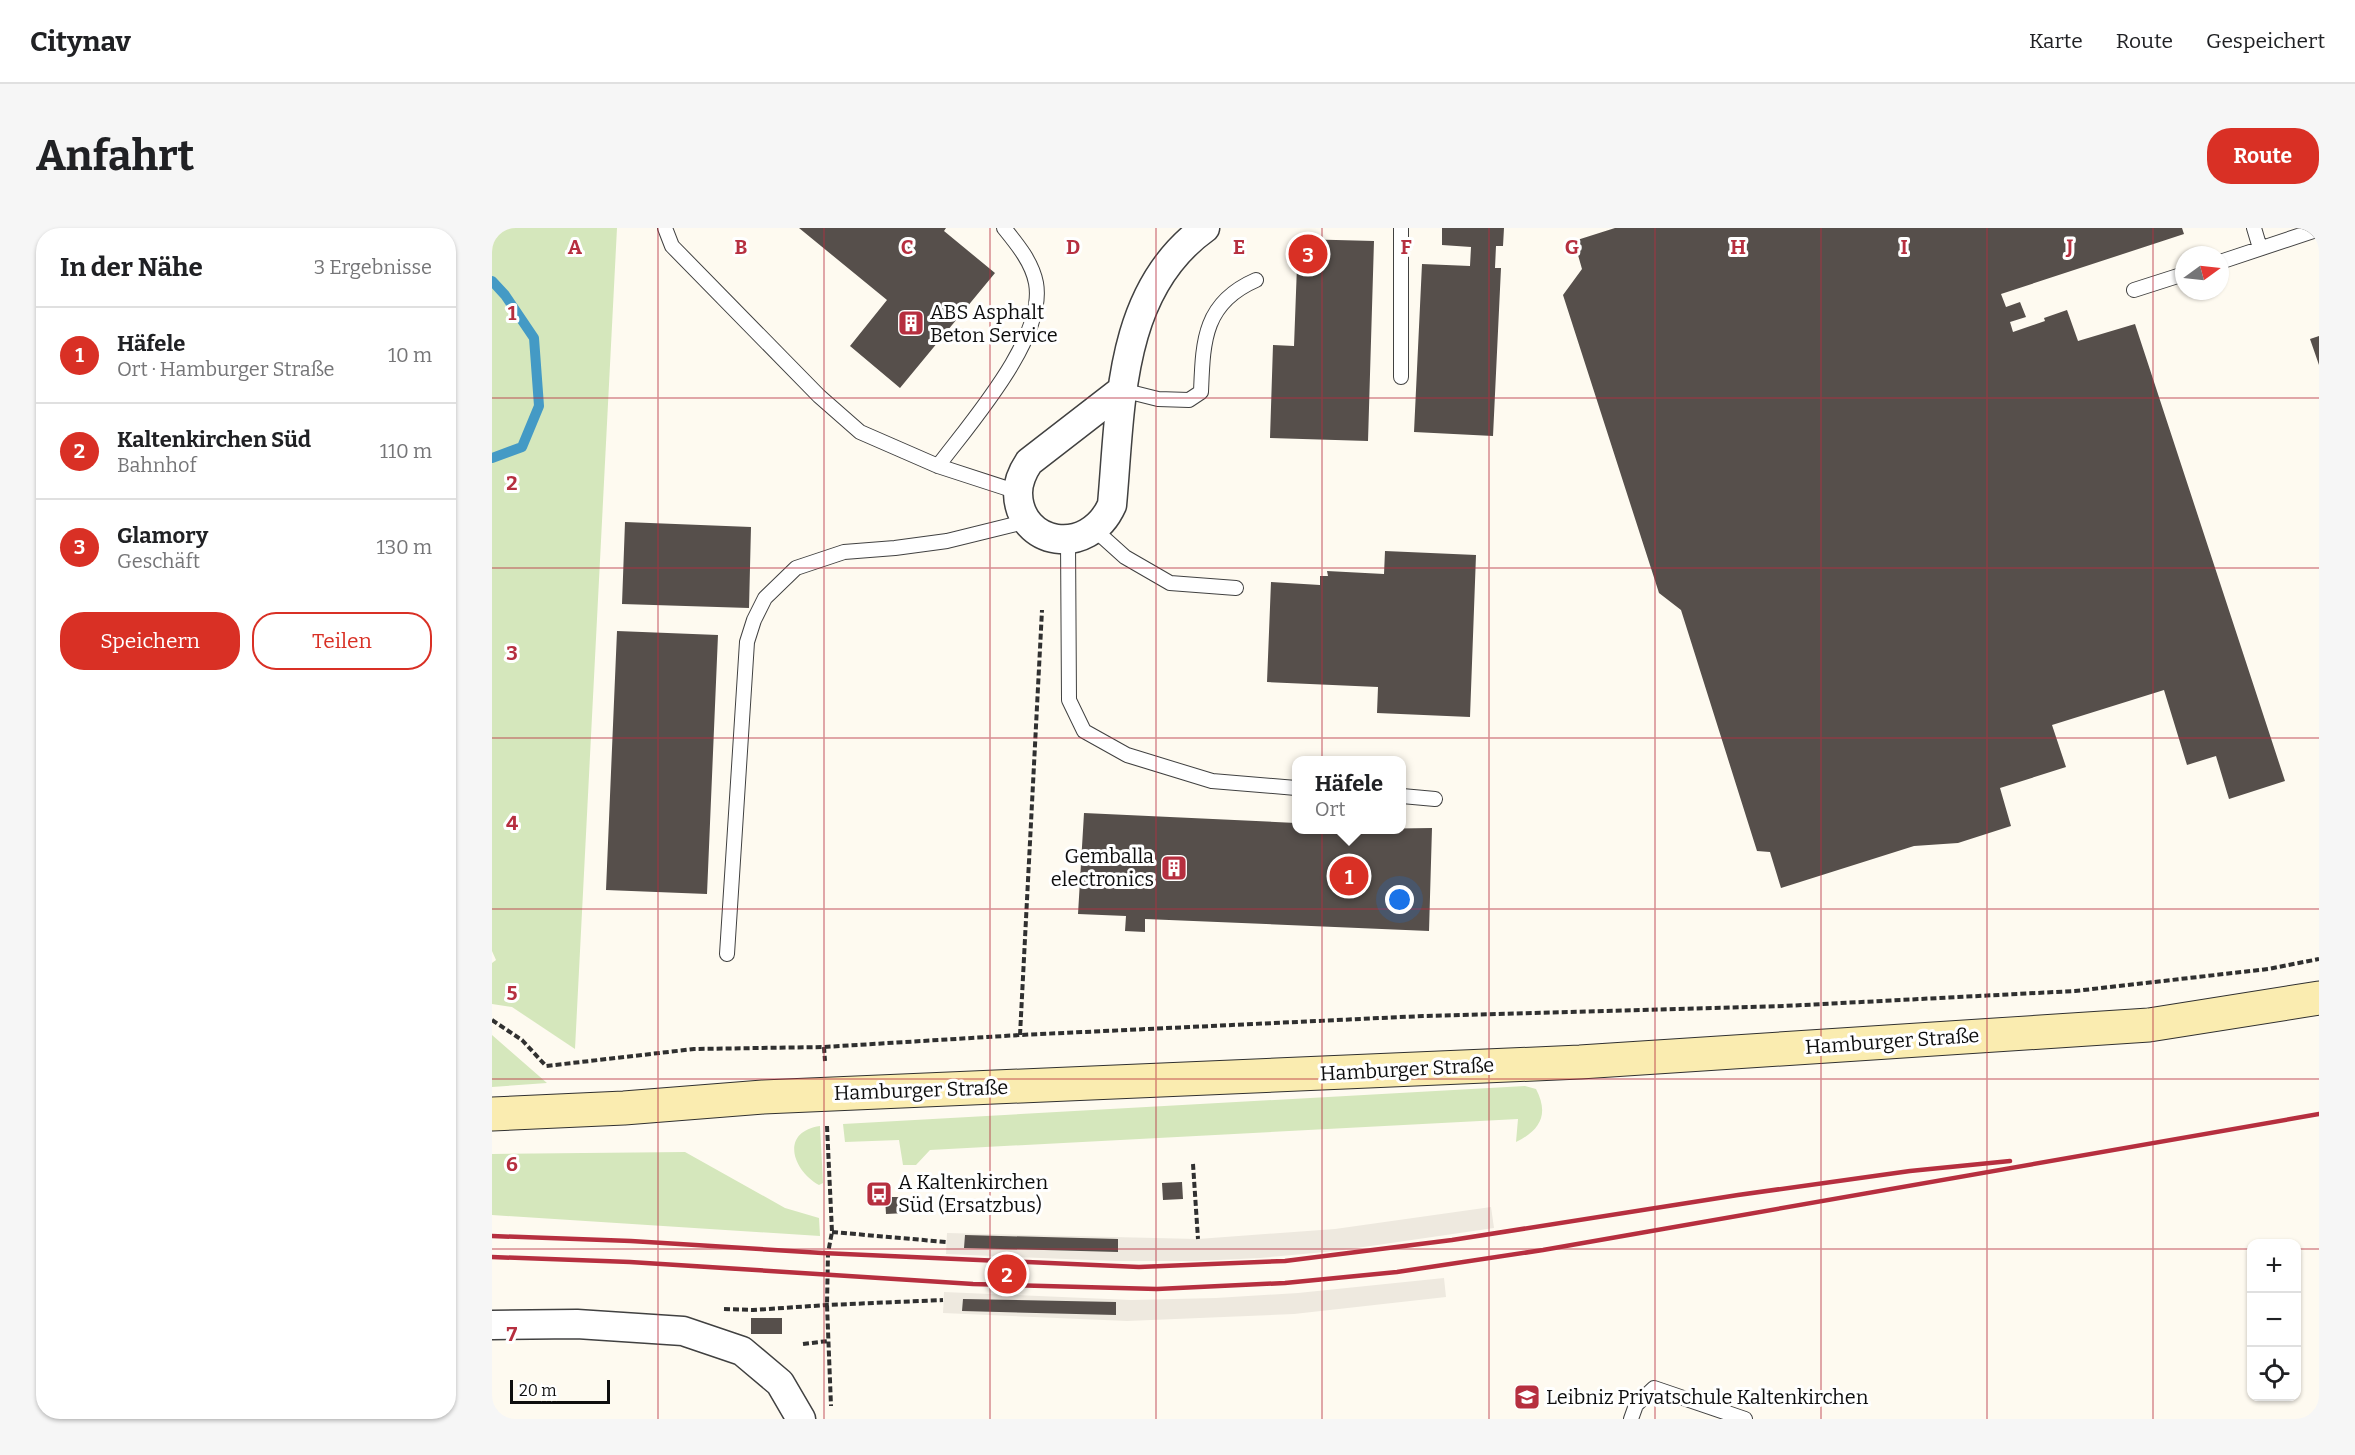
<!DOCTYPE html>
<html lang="de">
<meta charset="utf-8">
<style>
:root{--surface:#fff;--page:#f6f6f6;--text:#202124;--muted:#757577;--line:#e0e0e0;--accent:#d93025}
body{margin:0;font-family:Bitter,serif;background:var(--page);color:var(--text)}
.controls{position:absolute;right:18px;bottom:18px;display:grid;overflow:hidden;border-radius:12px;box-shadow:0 2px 4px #0004}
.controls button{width:54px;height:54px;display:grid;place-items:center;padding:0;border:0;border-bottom:2px solid var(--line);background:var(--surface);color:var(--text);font:30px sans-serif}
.compass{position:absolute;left:1683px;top:18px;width:54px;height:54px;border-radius:50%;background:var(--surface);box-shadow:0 2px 4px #0004;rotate:75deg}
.scale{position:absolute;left:18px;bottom:15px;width:100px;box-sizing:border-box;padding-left:6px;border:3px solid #0e0e0e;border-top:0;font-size:16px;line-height:21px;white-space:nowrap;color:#0e0e0e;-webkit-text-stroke:4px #fff;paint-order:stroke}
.you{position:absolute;left:908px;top:672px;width:21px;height:21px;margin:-15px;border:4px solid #fff;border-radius:50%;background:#1a73e8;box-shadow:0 0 0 9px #1a73e833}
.badge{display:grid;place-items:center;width:39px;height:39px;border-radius:50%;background:var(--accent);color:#fff;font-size:20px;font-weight:700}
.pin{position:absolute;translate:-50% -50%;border:3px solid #fff;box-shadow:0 2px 6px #0006}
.popup{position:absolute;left:800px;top:528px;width:114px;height:78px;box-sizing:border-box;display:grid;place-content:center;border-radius:12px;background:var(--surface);filter:drop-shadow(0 2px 4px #0005);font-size:20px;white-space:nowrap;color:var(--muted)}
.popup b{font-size:22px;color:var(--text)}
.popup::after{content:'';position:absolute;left:50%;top:100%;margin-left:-12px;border:12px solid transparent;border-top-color:var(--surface)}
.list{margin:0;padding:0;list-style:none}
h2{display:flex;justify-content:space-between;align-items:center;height:78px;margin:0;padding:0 24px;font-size:26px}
h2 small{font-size:20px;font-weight:400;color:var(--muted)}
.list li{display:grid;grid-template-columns:39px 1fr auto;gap:18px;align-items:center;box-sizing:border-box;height:96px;padding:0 24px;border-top:2px solid var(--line)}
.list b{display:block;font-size:22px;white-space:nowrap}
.list p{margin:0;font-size:20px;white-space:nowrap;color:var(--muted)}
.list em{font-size:20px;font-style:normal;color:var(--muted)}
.actions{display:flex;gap:12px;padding:18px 24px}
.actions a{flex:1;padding:14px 0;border:2px solid var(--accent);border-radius:24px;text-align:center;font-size:21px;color:var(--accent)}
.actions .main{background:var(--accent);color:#fff}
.icon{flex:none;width:33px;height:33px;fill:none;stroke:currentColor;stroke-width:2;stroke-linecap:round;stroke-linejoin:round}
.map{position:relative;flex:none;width:1827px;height:1191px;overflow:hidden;border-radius:24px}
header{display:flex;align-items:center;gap:36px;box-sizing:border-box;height:84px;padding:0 30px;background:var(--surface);border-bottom:2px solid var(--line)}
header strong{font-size:28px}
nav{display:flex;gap:33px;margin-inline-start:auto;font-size:21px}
.intro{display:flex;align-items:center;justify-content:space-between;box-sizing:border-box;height:144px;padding:0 36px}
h1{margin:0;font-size:42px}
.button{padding:15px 27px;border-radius:24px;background:var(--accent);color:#fff;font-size:21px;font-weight:700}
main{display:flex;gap:36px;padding:0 36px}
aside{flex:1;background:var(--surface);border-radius:24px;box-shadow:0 2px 4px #0004}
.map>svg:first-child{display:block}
</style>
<header>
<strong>Citynav</strong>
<nav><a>Karte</a><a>Route</a><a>Gespeichert</a></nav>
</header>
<div class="intro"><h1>Anfahrt</h1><a class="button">Route</a></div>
<main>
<aside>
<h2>In der Nähe<small>3 Ergebnisse</small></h2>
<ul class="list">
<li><span class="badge">1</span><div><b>Häfele</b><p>Ort · Hamburger Straße</p></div><em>10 m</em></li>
<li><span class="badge">2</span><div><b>Kaltenkirchen Süd</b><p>Bahnhof</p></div><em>110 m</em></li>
<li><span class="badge">3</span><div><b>Glamory</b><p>Geschäft</p></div><em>130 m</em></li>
</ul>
<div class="actions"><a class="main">Speichern</a><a>Teilen</a></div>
</aside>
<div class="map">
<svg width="1827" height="1191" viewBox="0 0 1827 1191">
<rect width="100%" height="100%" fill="#fefaf0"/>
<!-- green -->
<path fill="#d5e7bc" d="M0,0H125L83,821L20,779L0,776V735L4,732L0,723Z
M0,807L55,855L0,859Z
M1033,858L1044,861C1057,886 1049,902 1024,914L1026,891L438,922L424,937H411L407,912L353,914L351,896Z
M328,898L331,955L327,957C300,942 288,904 328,898Z
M193,924L293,980L327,990L328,1008L0,987V926Z"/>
<!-- plaza -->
<path fill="#eee9df" d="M999,979L1002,1000L844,1023L768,1030L704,1033H624L454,1026L455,1005L706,1011L843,1001Z
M952,1050L954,1069L802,1086L635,1093L451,1085L452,1064L639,1072L724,1070L806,1065Z"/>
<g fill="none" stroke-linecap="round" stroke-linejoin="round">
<!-- stream -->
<path stroke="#449ac5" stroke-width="10" d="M0,53L13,67L42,110L47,178L30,219L0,230"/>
</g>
<!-- building -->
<path fill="#564f4b" d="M307,0H454L452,3L503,45L408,160L358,118L395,72Z
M950,0H1012L1011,18H1004L1003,40H1009L1001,208L922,204L930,36L978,38L979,19L950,17Z
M1123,0H1690L1692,6L1509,66L1514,79L1528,74L1534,89L1518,94L1521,104L1553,93L1552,90L1575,82L1586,113L1643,96L1793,553L1737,571L1724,528L1695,537L1672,462L1560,497L1574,539L1508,560L1519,598L1466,615L1422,618L1289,660L1278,624L1265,623L1189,382L1167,365L1071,67L1090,41L1082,13Z
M806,11L882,13L876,213L778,210L781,117L802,118Z
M1827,108V137L1818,111Z
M133,294L259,299L257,380L130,376Z
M893,323L984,327L978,489L885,485L886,459L775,454L779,354L828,357V348H836L835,343L892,346Z
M125,403L226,407L215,666L114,662Z
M592,585L804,595V602L940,600L937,703L653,691V704L633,703L634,688L586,686Z
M690,954L691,971L671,972L670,955Z
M393,969H413L414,985L394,986Z
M473,1007L626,1011V1024L472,1020Z
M471,1071L624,1074V1087L470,1083Z
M259,1090H290V1106H259Z"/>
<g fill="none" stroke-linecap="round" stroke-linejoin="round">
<defs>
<path id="lane" d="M173,0L180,18L327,168L368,204L446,238L526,264
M909,0V149
M1762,0L1768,20
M1728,34L1827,1
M1642,62L1692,46
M630,162L666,171L697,172L709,164C711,114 711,75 764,52
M446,238C478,195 554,110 544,55C540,34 525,16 512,0
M603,302L633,329L678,355L744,360
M576,312L577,472L592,503L635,527L720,553L804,560
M910,568L943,571
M235,726L255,414L262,392L273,370L304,340L352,324L403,320L455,313L536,293
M1139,1191L1144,1177L1162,1160L1253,1191"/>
<path id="street" d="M630,162L537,234C531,243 526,253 526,265C527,318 596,330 620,277C629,180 625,63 713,0
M0,1097L85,1096L191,1103L250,1123L288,1155L309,1191"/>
<path id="secondary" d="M0,886L132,880L271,869L1088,834L1657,797L1827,770"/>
</defs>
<!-- lane casing -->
<use href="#lane" stroke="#414141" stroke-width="16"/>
<!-- street casing -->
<use href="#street" stroke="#414141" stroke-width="31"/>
<!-- secondary casing -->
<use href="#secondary" stroke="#303030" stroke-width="35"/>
<!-- path -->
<path stroke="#303030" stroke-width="4" stroke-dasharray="6 3" stroke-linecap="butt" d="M0,792L30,812L54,838L202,821L332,819L528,807L931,788L1292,778L1583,763L1776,741L1827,731
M528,807L550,382
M332,819L333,833
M335,898L340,1004L336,1025L335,1077L339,1178
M701,936L706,1011
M340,1004L454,1014
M232,1081L261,1082L335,1077L451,1072
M311,1116L336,1113"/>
<!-- lane -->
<use href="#lane" stroke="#fff" stroke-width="14"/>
<!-- street -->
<use href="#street" stroke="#fff" stroke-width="28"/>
<!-- secondary -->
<use href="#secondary" stroke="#faecb0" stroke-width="33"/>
<!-- rail -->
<path stroke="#b62f3f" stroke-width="4.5" d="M0,1008L139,1013L330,1025L647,1039L793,1033L960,1012L1246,967L1418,943L1518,933
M0,1029L138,1034L481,1056L665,1061L793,1055L905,1044L1051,1022L1827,886"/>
</g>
<!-- grid -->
<path fill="none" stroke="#b62f3f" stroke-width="1.5" stroke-opacity="0.55" d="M166,0V1191M332,0V1191M498,0V1191M664,0V1191M830,0V1191M997,0V1191M1163,0V1191M1329,0V1191M1495,0V1191M1661,0V1191M0,170H1827M0,340H1827M0,510H1827M0,681H1827M0,851H1827M0,1021H1760M1804,1021H1827"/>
<!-- icons -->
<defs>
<symbol id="building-square" viewBox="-11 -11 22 22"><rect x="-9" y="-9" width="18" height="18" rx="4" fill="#b62f3f" stroke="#fff"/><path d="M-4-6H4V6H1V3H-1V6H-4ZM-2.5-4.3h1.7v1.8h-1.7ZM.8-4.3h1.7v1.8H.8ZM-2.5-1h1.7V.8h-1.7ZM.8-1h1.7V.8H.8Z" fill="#fff"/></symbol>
<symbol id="bus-square" viewBox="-11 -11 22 22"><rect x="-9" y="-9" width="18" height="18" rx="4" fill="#b62f3f" stroke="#fff"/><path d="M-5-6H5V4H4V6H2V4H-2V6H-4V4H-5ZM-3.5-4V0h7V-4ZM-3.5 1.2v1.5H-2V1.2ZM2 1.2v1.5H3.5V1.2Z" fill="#fff"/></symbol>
<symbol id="school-square" viewBox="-11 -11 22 22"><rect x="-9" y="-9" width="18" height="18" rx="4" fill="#b62f3f" stroke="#fff"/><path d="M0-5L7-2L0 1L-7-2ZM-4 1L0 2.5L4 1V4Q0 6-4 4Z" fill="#fff"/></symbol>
</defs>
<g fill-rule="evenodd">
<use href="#building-square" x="404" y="80" width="30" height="30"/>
<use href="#building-square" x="667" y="625" width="30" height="30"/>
<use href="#bus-square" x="372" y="951" width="30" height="30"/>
<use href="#school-square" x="1020" y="1154" width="30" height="30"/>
</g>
<g text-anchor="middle" stroke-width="6" stroke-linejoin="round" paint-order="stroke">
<!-- poi labels -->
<g font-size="20" fill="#0e0e0e" stroke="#fff" text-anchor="start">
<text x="438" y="91">ABS Asphalt<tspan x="438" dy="23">Beton Service</tspan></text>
<text x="662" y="635" text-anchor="end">Gemballa<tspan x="662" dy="23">electronics</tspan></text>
<text x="406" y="961">A Kaltenkirchen<tspan x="406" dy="23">Süd (Ersatzbus)</tspan></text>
<text x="1054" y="1176">Leibniz Privatschule Kaltenkirchen</text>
</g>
<!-- street labels -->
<g font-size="20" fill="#0e0e0e" stroke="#fff">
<text transform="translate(1400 813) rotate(-4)" y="7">Hamburger Straße</text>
<text transform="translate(915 841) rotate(-3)" y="7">Hamburger Straße</text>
<text transform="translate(429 862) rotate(-2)" y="7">Hamburger Straße</text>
</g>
</g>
<g font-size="20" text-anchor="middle" font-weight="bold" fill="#b62f3f" stroke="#fff" stroke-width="6" stroke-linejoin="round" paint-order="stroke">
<text x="83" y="26">A</text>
<text x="249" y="26">B</text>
<text x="415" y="26">C</text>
<text x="581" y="26">D</text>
<text x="747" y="26">E</text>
<text x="914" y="26">F</text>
<text x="1080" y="26">G</text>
<text x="1246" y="26">H</text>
<text x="1412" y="26">I</text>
<text x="1578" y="26">J</text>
<text x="20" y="92">1</text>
<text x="20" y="262">2</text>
<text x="20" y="432">3</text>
<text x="20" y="602">4</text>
<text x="20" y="772">5</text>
<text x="20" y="943">6</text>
<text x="20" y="1113">7</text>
</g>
</svg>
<div class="controls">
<button>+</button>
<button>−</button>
<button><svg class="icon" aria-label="locate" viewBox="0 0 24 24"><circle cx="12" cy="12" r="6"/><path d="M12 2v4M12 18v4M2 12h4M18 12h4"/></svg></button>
</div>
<svg class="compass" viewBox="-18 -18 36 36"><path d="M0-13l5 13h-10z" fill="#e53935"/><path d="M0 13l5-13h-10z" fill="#757577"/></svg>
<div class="scale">20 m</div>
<div class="you"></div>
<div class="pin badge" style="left:857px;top:648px">1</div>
<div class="popup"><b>Häfele</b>Ort</div>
<div class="pin badge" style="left:515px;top:1046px">2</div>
<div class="pin badge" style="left:816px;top:26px">3</div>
</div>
</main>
